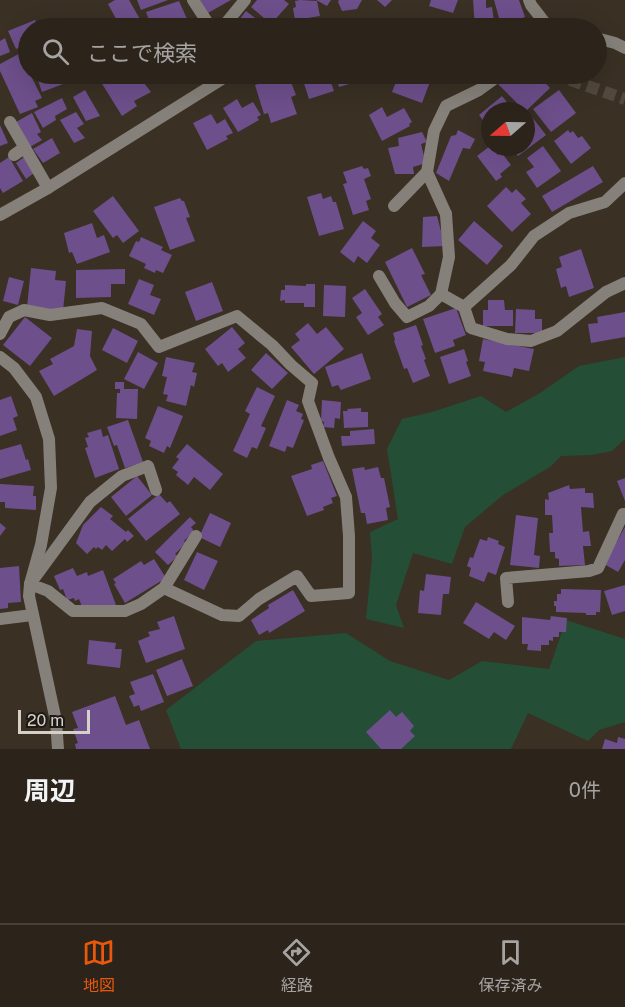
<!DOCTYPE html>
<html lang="ja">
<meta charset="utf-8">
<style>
:root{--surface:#2c241b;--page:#342c24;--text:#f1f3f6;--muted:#a6a4a3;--line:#48413a;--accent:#ea580c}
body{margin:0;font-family:"Public Sans","Noto Sans JP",sans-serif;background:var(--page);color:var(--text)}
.compass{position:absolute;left:481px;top:102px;width:54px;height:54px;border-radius:50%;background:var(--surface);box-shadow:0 6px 24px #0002;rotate:250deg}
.scale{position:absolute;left:18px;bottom:15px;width:72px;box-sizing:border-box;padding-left:6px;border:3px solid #d7d0c9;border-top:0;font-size:16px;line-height:21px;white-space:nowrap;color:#d7d0c9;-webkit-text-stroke:4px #1d1914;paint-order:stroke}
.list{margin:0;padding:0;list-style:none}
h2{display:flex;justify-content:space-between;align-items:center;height:78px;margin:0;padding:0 24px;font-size:26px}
h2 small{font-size:20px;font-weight:400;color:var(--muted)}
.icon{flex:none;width:33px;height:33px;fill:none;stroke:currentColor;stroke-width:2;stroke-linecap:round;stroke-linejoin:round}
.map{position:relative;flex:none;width:625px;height:749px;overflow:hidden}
.search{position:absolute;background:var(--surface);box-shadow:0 6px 24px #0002;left:18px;right:18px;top:18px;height:66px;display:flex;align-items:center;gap:15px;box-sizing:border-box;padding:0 21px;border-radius:33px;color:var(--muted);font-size:22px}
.sheet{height:174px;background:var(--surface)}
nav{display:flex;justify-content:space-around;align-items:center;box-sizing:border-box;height:84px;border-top:2px solid var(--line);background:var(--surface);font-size:16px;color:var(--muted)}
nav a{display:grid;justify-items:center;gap:3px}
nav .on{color:var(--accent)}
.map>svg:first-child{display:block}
</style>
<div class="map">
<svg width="625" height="749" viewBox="0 0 625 749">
<rect width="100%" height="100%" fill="#3a3024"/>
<!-- green -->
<path fill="#244f36" d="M625,357V439L612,451L592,455L561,456L550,467L503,495L465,527L452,564L413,553L396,605L404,628L366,619L372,559L370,532L398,519L387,449L402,419L432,412L481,396L506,412L540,393L579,366Z
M566,620L625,639V722L599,730L588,741L528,713L511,749H181L166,710L256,641L346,633L390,661L449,680L482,661L549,669Z"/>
<!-- building -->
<path fill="#6d4f8b" d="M115,0H129L144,26L140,28H121L108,4Z
M137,0H168L141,10Z
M200,0H231L208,13Z
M257,0H284L289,4L271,24L251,7Z
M300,0L317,1L320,16L295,20L293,8L296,7L295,1Z
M316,0H331L327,6Z
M339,0H362L357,9L342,11L338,2Z
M377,0H392L385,7Z
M431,0H458L453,13L429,6Z
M473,0H486V8L492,7L495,28H475Z
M494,0H519L525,17L501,25Z
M179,1L191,28H152L146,12Z
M246,11L268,28H233Z
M35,20L38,28H28V44L16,49L8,31Z
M53,20L59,28H46L43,25Z
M80,23L82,28H68Z
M5,38L10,52L0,56V41Z
M28,49V74H30L42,98L35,101L38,107L20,114L0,71V64Z
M36,74H68L71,81L42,92Z
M96,74H145L149,80L144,83L151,92L134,101L137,106L122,116Z
M169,74H189L173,81Z
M301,74H328L334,91L309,99Z
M335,74H384L339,87Z
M399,74H433L422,103L392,92Z
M472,74H487L483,80L480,78L476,84L469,79Z
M515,74L520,77L525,74H537L550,88L527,110L518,104L497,83L507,76L509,78Z
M279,77L280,80L289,77L296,95L291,97L297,114L271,123L268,113L264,114L255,85Z
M85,90L100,116L86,121L73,97Z
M559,90L576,113L551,132L533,109Z
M502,96L514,111H490V129L479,115Z
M62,98L67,109L55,116L56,120L43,128L34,112Z
M237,99L242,108L253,102L261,115L257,117L259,120L238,132L223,108Z
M382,107L387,117L404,108L412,122L409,124L410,126L382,141L369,115Z
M76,112L84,124L77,128L85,138L74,143L60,120Z
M528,112L546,135L518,156L511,147H526V114Z
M32,113L41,132L37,134L42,140L30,147L16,122Z
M211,114L217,124L225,119L233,133L226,136L228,139L207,150L193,123Z
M0,125L8,143L0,146Z
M458,130L475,139L470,149L463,148L449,181L436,173L451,136L456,135Z
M568,130L570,133L573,131L578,138L582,136L591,148L571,164L554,141Z
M422,132L427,142L421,144L424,156L423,164L413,167L414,174H395L388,148L399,146L398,138Z
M52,138L60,153L43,163L33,149Z
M490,146L498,155L501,152L511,165L500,174L502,177L496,181L477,156Z
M543,146L561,171L537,188L526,172L534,167L527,158Z
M9,157L23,181L3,193L0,188V163Z
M24,157L34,173L26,179L16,163Z
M362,166L364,169L368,168L371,176L364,179L371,199L366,201L369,210L353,215L343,184L347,183L343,172Z
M593,166L603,182L552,212L542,196Z
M506,187L512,193L516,189L526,199L521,203L531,214L512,232L487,206Z
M321,193L323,199L331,196L333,202H336L344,229L319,236L307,197Z
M113,196L139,231L123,243L117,235L113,238L93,211Z
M180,198L182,201H184L190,217L186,218L195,241L170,250L154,207Z
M437,216L445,246L422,247L423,217Z
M363,221L376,231L371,238L380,245L367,263L358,256L354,263L340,252Z
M474,221L503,246L487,265L458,240Z
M92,223L97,238L104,235L110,252L77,264L72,252L69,253L64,233Z
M141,237L163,247L161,250L172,255L163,273L156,270L155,273L144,268L146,264L129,256L136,241L139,242Z
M412,248L425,274L421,275L431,295L407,307L385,262Z
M581,249L594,288L569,297L566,286L561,288L556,269L562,267L559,257Z
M31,268L56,271L55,280L66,281L63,311L27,307Z
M125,269V284H111V297L76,298V270Z
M9,277L24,281L18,305L3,301Z
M139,279L154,285L150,295L161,299L154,315L128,304Z
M212,282L223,311L196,321L185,292Z
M306,284H315V307H304V303H285V300L280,301L281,290H285V285L306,286Z
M324,285L346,286L345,317L323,316Z
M365,289L382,314L378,317L384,325L368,335L356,317L362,313L352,298Z
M488,300H504L505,310H513V326H483V310H488Z
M456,308L466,335L453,340L455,346L435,353L423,319Z
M516,309L535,310V319H542V333H515Z
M625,312V337L591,343L588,324L598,323L597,317Z
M25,317L52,338L30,366L3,345Z
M308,323L317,334L326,327L344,349L314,374L291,347L300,340L295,334Z
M416,325L423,345L421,346L426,359L424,360L430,376L413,383L407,368L404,369L394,341L395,340L393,333Z
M232,327L245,343L238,349L246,358L228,372L222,363L218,366L205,349Z
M113,328L138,341L127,363L102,350Z
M77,329L92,331L90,356L97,370L54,396L39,371L53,364L50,359L74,346Z
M483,339L534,349L529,371L514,368L512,377L483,371L485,362L479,361Z
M464,349L468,361L466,362L471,376L449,384L440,357Z
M138,352L158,363L144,389L124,379Z
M266,353L288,373L272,389L251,370Z
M362,353L371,379L341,390L338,385L332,387L325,367Z
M166,357L195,363L192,372L197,373L194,387L191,385L186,406L166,401L168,395L163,394L167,377L162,376Z
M115,382H124V389H138L137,419L116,418L117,393H120V389H115Z
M257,387L275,396L261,426L266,428L257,449L252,447L247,458L233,451L250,414L245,411Z
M11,396L18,416L13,418L17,430L0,436V400Z
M287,400L299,405L296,411L303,414L301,419L304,420L293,448L287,446L285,452L269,446Z
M322,400L341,402L340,419L335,418L334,428L323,427L324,422L321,421Z
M158,406L183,416L170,448L167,446L164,453L149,446L151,441L145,438Z
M361,408V412H368V427L344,428L343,411H348L347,409Z
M128,420L143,462L125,468L117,445L114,446L107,427Z
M101,429L103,437L108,435L119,469L95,478L85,448L88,447L85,438L89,437L87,433Z
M374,429L375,444L342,446L341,436H350V431Z
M21,444L26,460L28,459L31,470L0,479V450Z
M187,444L223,474L210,490L194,477L188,485L176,475L178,472L172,468L179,459L176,457Z
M323,461L337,496L331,498L333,503L323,507L324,510L307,516L291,476L312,469L311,465Z
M364,467L365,470L378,467L381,478H384L390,507L386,508L388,520L367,524L365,513H361L352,469Z
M137,476L152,495L126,516L111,497Z
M625,478V501L617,481Z
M0,484L34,486L33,496H36V510L5,508V502H0Z
M569,485L570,489L585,488V493H593L594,508L581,507L583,532L589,531L591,546H583L585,565L559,566V559L555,558V552H550L549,533H553L552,515H545V499L549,500L548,493Z
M159,494L167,503L170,501L180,514L146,541L128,519Z
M101,507L113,516L110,519L126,532L128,530L134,536L127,542L125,539L112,551L106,545L102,550L98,547L96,549L94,547L87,554L76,543L83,525Z
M210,513L231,523L220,547L199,537Z
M516,515L538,518L534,555L540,556L539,568L510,565Z
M190,517L196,523L191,527L194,531L184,541L186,543L175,554L178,556L168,565L155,552Z
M0,523L6,528L0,536Z
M625,527V560L618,572L604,564Z
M488,537L499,541L498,544L505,547L496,575L488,572L484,582L469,576L471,568L467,566L470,557L473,558L480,539L487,541Z
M197,552L218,561L204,590L184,580Z
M154,559L166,578L125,603L114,584L116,583L113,579L141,561L144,565Z
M19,566L21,602L8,603V608L0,609V568Z
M73,568L77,576L87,572L88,576L103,570L116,605L102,610L83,609L79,599L75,601L74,598L67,600L63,589L60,590L54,576Z
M426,574L451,577L449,594H443L441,615L418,613L420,590L424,591Z
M625,585V611L612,615L604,591Z
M561,589L601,590L600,612H596V615H586V613L556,612V606H554V601H557V594H561Z
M293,590L305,611L269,633L268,630L259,635L251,620L269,608L268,605Z
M476,602L515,626L506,640L494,632L489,639L463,623Z
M174,616L185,649L146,663L138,641L150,636L148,632L160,629L157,622Z
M551,616L567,618L566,632H559V637H553V641L549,640V645H541V651L527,650L528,644H522V617L550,620Z
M89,640L116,643L115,649H122L120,668L87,664Z
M182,659L193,686L167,696L156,670Z
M153,674L164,702L141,711L139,705L134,707L129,696L135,694L130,682Z
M115,696L126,725L139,720L150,749H76L75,744L78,743L73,729L78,728L72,712Z
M390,710L396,717L402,712L414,726L410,731L415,736L401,749H381L366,732Z
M618,737L625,739V749H602L605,739L617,743Z"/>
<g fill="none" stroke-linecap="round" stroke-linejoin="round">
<!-- tertiary-tunnel -->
<path stroke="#52483d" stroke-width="12" stroke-dasharray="12 6" stroke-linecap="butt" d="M553,74L625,99"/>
<!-- service -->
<path stroke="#85807a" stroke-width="12" d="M379,276L395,303L407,317L429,306L441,294L449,257L446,214
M441,294L464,307L471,328L507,339L531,341L557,331L606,292L625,283
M464,307L511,265L534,236L569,213L605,202L625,183
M0,334L9,317L24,310L50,315L102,308L141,324L159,347L237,316L272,345L291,365L312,383L308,401L329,458L346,497L349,536V593L311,596L297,576L259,599L239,616L222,615L164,588
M156,490L148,466L122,476L90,502L30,584L48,591L73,611H125L141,604L164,588L196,536
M508,602L506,578L589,571L598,568L623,514H625
M0,619L32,615"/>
<!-- minor -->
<path stroke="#85807a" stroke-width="12" d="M193,0L211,28
M529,0L531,5L548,27L554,28
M222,28L245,0
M596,38L615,43L625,48
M10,122L48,188
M14,155L24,148
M427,172L446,214
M394,206L427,172L434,131L446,106L479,90L501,74
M0,357L14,368L36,397L49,439L51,488L41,545L30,584L29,596L56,721L58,749"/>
<!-- tertiary -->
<path stroke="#85807a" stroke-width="12" d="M352,28L370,27L396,28
M0,215L48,188L230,74"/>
</g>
</svg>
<svg class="compass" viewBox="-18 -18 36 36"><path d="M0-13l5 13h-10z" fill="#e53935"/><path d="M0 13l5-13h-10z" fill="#a6a4a3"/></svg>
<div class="scale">20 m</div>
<div class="search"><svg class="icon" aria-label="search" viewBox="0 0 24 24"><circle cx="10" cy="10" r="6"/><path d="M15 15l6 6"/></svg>ここで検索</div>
</div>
<section class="sheet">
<h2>周辺<small>0件</small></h2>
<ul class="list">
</ul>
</section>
<nav>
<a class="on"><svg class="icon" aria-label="map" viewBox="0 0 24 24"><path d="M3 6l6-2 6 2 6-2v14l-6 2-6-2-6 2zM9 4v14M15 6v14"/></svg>地図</a>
<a><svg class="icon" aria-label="directions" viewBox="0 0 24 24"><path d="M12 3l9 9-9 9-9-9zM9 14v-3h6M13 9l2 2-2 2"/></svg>経路</a>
<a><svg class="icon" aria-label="saved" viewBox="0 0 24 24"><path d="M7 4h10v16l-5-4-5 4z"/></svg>保存済み</a>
</nav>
